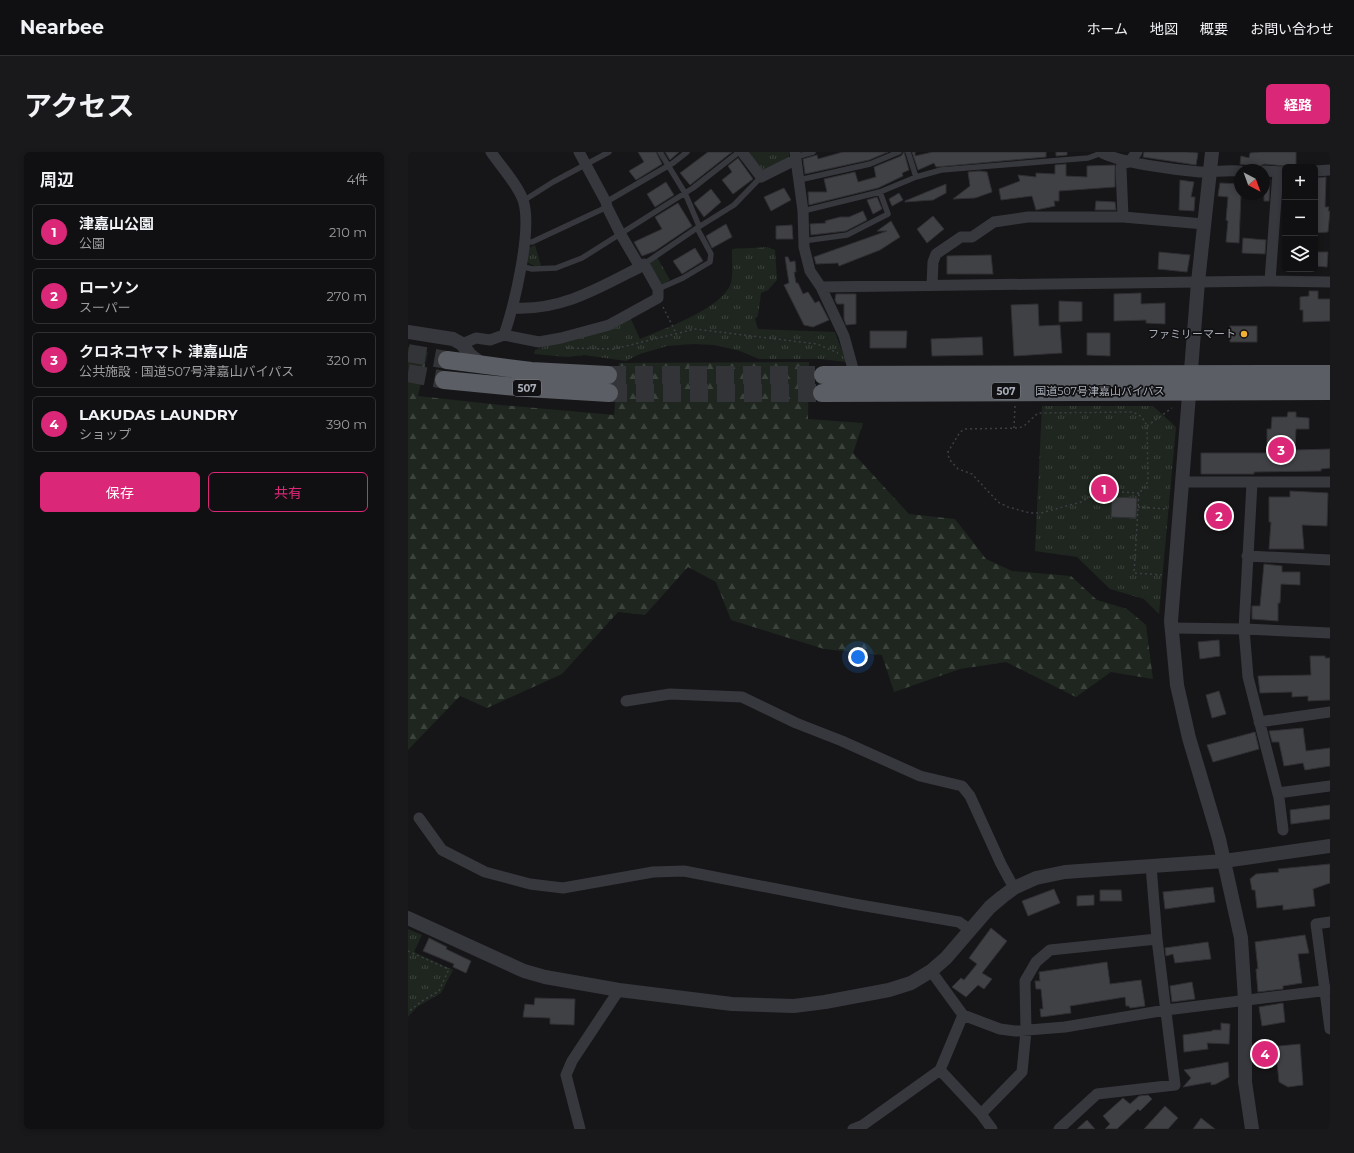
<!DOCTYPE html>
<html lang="ja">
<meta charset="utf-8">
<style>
:root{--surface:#101012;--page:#19191b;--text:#f1f3f6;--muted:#9c9d9f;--line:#303032;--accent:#db2777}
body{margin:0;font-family:Montserrat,"Noto Sans JP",sans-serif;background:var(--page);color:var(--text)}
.controls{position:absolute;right:12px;top:12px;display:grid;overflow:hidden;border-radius:6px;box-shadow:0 2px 6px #0003}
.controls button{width:36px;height:36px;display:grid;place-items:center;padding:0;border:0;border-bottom:1px solid var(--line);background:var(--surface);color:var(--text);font:20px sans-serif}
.compass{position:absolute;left:826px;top:12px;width:36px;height:36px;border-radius:50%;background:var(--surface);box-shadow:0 2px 6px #0003;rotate:139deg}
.you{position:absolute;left:450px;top:505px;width:14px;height:14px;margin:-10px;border:3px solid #fff;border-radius:50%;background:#1a73e8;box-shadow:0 0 0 6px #1a73e833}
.badge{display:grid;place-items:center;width:26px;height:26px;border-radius:50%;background:var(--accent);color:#fff;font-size:13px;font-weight:700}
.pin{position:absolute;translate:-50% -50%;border:2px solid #fff;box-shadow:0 1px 4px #0006}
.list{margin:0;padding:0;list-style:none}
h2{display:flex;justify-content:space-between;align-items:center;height:52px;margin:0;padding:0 16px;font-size:17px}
h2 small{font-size:13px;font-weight:400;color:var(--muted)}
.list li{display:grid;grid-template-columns:26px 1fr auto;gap:12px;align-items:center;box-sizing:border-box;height:56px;margin:0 8px 8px;padding:0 8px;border:1px solid var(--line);border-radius:6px}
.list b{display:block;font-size:15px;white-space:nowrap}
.list p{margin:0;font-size:13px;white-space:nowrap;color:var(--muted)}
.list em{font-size:13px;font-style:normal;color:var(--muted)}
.actions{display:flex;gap:8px;padding:12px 16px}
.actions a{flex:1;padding:9px 0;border:1px solid var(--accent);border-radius:6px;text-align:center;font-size:14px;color:var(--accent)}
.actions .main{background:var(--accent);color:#fff}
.icon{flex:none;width:22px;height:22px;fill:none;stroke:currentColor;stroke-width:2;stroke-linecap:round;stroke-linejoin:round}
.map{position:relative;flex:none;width:922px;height:977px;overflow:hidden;border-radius:6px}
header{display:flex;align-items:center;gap:24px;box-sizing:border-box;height:56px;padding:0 20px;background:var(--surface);border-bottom:1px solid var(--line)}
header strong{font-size:19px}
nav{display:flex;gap:22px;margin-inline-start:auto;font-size:14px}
.intro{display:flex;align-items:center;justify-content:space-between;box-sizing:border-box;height:96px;padding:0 24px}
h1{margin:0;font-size:28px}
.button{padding:10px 18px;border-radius:6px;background:var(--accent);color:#fff;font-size:14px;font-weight:700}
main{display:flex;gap:24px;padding:0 24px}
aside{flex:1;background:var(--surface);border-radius:6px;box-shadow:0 2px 6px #0003}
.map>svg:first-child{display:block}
</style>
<header>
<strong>Nearbee</strong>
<nav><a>ホーム</a><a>地図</a><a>概要</a><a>お問い合わせ</a></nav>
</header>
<div class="intro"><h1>アクセス</h1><a class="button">経路</a></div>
<main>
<aside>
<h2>周辺<small>4件</small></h2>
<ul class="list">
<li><span class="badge">1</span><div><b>津嘉山公園</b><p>公園</p></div><em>210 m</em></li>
<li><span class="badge">2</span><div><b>ローソン</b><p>スーパー</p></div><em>270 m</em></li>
<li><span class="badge">3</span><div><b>クロネコヤマト 津嘉山店</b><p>公共施設 · 国道507号津嘉山バイパス</p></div><em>320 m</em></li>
<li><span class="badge">4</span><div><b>LAKUDAS LAUNDRY</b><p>ショップ</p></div><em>390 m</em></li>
</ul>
<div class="actions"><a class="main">保存</a><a>共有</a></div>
</aside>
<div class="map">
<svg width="922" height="977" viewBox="0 0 922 977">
<defs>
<pattern id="forest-firs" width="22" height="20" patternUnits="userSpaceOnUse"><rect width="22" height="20" fill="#1e261f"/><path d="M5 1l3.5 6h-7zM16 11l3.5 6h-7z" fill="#3c433d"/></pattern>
<pattern id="park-tufts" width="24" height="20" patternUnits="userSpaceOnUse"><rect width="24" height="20" fill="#1e261f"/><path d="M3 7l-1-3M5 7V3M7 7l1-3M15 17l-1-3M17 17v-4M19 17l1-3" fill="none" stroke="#3c433d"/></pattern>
</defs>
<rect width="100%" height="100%" fill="#161618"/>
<!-- forest -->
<path fill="url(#forest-firs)" d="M0,195L20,200L10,244L93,253L206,263L211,211L401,210L400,267L455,271L445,301L501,362L547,367L578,407L604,419L663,424L689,448L719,457L738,473L745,527L703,520L668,545L598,510L552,517L486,540L474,503L416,497L323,468L308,430L280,415L237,463L210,460L154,522L79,556L52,544L0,598Z"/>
<!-- park -->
<path fill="url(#park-tufts)" d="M336,0H381V8L355,20Z
M127,93L133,114H126L119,110L121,96Z
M359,95L367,98L369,128L360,138L353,141L350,164L347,167L350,177L427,180L438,210L413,207H351L332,199L306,193L285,192L259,194L232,202L218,209L176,203L160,205L126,202L127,198L222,165L232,187C257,176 305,160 320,137C327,127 323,108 324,97Z
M249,105L262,128L252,134L238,112Z
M634,254H745L768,275L751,462L736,447L702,437L669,405L627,399Z
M0,777L14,783L6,800L45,818L33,841L9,855L0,865Z"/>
<!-- building -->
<path fill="#404145" stroke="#303034" d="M230,0H248L254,12L228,28L221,19L236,10Z
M257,0H271L262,8Z
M300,0H324L282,33L272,21Z
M435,0H480L461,8L397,22L395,7L409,3L410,7Z
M496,0L501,18L494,21L495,24L470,36L401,53L400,40H419L416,27L447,20L450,30L468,25L466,15L493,4Z
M504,0H507V4L525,0H638V5L528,15L526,11L510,18Z
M648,0H659V3L648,4Z
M736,0H779L790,1L788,13L735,5Z
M852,0H888V15L856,12L850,15L832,12L833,4L841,6L842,1Z
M330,6L345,27L325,42L314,28L324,20L320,14Z
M658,12V24L679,25V14L707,13V35L651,39V49H646L647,54L628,58L624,44L593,48L591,37L612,29L610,23L628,25V21L647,22V13Z
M571,19L579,20L584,40L567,46L545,47L562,34L560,20Z
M918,25L917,55H921L920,59H922L920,80L907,81V26Z
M856,26L862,28L861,49H856Z
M772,28L786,30L783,45H787L786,59L771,58Z
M258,30L266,43L247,55L239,42Z
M812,31L832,32V42H833L831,91L818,90L820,69L818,68L820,45L810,44Z
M538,32V41L525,48L497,50V49Z
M376,36L383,48L363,59L356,45Z
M303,37L313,50L296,65L286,51Z
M491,41L495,48L484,54L481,47Z
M469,45L474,57L465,62L459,48Z
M688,49L707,50L708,58H687Z
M270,51L284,74L247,99L234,104L226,90L254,77L247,65Z
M455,59L459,68L438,79L403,83L402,72L418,71L417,69L432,65H441Z
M525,64L536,77L519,91L509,77Z
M483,69L492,85L472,98L431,114L430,111L408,112L406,105L479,79H469Z
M318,72L324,85L304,96L298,84Z
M384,73L385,87H368V74Z
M835,86L858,88L857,102L834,101Z
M287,96L295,109L274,122L265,109Z
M751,100L782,103L779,120L750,117Z
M907,100H920L919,115L907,114Z
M583,103L585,122H539V104Z
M377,105H380L382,110L387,109L388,120H386L388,131H390L395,142L400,140L407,151L411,149L421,168L405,175L396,173L376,133L381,131Z
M901,139H910V147H922V169L895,170V158H892V145L901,144Z
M733,141V152L757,151V172L738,171V168L706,169V142Z
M428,142H448V172L438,173L436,167V152H429L427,148Z
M651,149L674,150V169L651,170Z
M630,152L631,174L652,173L654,201L606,204L603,153Z
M822,174H849V190H822Z
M462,179H499L498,196H462Z
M679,181H702V204L679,203Z
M574,185L575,203L524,204L523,187Z
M880,260H888V265L901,266V277H888L887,298L922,297V316L913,317V319L846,320V322H793V301H859V277H863L864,265H879Z
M882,339L920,341L919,374L894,373L896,397H861L863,370H861V345H882Z
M704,345L729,346L728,366L703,365Z
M803,352H819V376H803Z
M856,412L874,414V420H892V433L873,432L872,451H870V469L844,467V454H852Z
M811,488L812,504L792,507L790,490Z
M902,504H917V506H922V548L900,549V544L884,545V540L852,541L850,524L903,523Z
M811,539L818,562L804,566L798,543Z
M895,576L898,599L922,596V614L897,618L895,611L876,614L871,590H864L861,579Z
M847,580L851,597L805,610L799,593Z
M922,653V667L883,672L882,658Z
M922,712V731L905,737L907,754L875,758V753L849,756L847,738H844L842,727L848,722L871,720L870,717Z
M805,735L807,750L757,757L755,740Z
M646,737L652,751L620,764L614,749Z
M692,738H713L714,749H692Z
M686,743V753L669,754V744Z
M583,776L599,789L574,821L584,827L576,837L570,833L558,845L544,835L553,826L556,828L569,812L561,806Z
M897,783L901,801L890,802L894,831L875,834V837L850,840L848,817H850L847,790Z
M21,786L39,795L38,797L63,809L58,821L45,815L46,812L15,799Z
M800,790L803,807L767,811L765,802L758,804L757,796Z
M699,810L702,832L733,828L737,854L722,856L721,854H718L717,845L662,854L663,861L633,865L632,857H635L633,837H628L627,829H632L631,820Z
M784,830L787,847L764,850L762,834Z
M127,846L167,847L166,873L142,872V866L115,865L117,852L126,853Z
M875,851L877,870L854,874L851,855Z
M813,871L822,872L821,892L799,891L800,897L776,900L775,883L804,879L805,878H813Z
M892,892L895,933L880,935L871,930L869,910L865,909H853L852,894L861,895Z
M820,910L821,925L808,932L803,933V930L775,935L783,926L776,918Z
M740,943L744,947L732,959L730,957L709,977H697L702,972L695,964L715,946L722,952L731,944Z
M757,954L770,966L760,977H736Z
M793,966L807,977H785Z
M679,968L687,977H669Z"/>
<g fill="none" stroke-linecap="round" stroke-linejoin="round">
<!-- trunk-tunnel -->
<path stroke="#333438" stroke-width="18" stroke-dasharray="18 9" stroke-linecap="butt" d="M0,201L39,208
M0,221L36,228
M200,223H415
M201,241H414"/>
<!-- path -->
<path stroke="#3d3f44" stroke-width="1.5" stroke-dasharray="2 3" stroke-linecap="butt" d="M255,155L268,181
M159,196L206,197L287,177L409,192L430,201
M739,274L764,256
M606,276L607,253
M731,341L695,339L689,341L673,350L633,361H622L600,355L590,350L564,322L550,317L541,307L540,300L552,280L557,277L611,276L616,274L630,261L723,260C732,262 735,266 739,274L740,328L738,334L731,341L726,421L756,423
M730,355L760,357
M0,799L38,816L40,819L31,839L14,849L0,860"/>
<!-- service -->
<path stroke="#37383d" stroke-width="5.5" d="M252,0L277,41L291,74
M500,0L508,25L533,18L680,6L694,1
M388,5L405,0
M391,28L462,12L491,0
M115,49L145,30L201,0
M198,50L265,11L279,0
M395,59L472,40L508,25
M395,89L439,83L480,62L472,40
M117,90H124L199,55
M236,112L289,76L326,53L353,25
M112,114L124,117L148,116L174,106L285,36L331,0
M250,137L275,126L302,110L303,102L289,76"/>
<!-- minor -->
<path stroke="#37383d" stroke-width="11" d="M83,0C93,15 109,31 115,48C125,77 106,154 96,183
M334,0L353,25L387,8
M387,0L395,59L396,95L402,119L413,135L436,184L447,224
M693,0C711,11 769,18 792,20C805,20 819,18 832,19
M856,19L876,20
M907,19L922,18
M715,65L713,16L714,12L721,10L729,0
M862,129L870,20
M524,133L525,110L528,102L553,85H564L586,70L620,65H715L796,72
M413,135L862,129L922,130
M105,156C153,159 191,136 232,115L212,81L199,55L198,50L171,0
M54,192L68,186L82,188L96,183L131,190L153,186L201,173L250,146V137L236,112
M774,330H922
M844,331L836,477L922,481
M839,404L922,408
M764,476L836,477L840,525L871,646L875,678
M218,549L262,542L334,545L388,571L434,589L512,624L554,634L562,644L593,712L606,736
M851,570L922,560
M870,641L922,634
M11,666L34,698L77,720L122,732L155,736L245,720L276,719L446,752L551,770L562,778
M922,770L908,772L922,877
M523,819L555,863L592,877L607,879L657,875L758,858L922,838
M532,918L573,962
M172,977L158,923L164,909L211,838
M445,977L455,973L532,918L555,863
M584,977L573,962L614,920L618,879L617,829L628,810L642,798L749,787
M651,977L689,942L767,933L749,787L743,714"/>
<!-- tertiary -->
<path stroke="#37383d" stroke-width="14" d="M804,0L790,130L763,469L769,533L781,586L811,687L833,786L837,848V930L844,977
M0,180L45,187L54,192L62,203L75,213
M0,766L116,819L137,825L211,838L324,852L386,854L417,850L481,838L503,831L523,819L538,806L582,755L594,745L606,736L628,726L657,720L816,709L922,694"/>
<!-- trunk -->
<path stroke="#5b5e65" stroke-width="18" d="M39,208L123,219L200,223
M415,223L922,222
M36,228L119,236L201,241
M414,241L922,239"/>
</g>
<!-- markers -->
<circle fill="#f2b134" stroke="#111113" stroke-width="1.5" cx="836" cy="182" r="4"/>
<g text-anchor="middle" stroke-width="3.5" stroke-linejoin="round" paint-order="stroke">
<!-- shield labels -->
<g fill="#111113" stroke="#7b7e86" stroke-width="1">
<rect x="105" y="228" width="28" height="16" rx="3"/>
<rect x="584" y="231" width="28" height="16" rx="3"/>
</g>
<g font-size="10" font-weight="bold" fill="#a8adb8">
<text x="119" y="240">507</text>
<text x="598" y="243">507</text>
</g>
<!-- poi labels -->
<g font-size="11" fill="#a8adb8" stroke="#111113" text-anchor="end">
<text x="828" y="186">ファミリーマート</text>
</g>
<!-- street labels -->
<g font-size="11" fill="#a8adb8" stroke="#111113">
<text x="692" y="243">国道507号津嘉山バイパス</text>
</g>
</g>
</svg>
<div class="controls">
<button>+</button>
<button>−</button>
<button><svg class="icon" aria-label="layers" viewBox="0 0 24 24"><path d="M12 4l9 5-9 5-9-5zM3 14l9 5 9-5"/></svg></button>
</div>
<svg class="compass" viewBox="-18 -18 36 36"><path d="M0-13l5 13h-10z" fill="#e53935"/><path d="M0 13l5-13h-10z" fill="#9c9d9f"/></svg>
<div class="you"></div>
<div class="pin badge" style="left:696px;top:337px">1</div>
<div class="pin badge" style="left:811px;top:364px">2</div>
<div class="pin badge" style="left:873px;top:298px">3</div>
<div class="pin badge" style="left:857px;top:902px">4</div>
</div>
</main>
